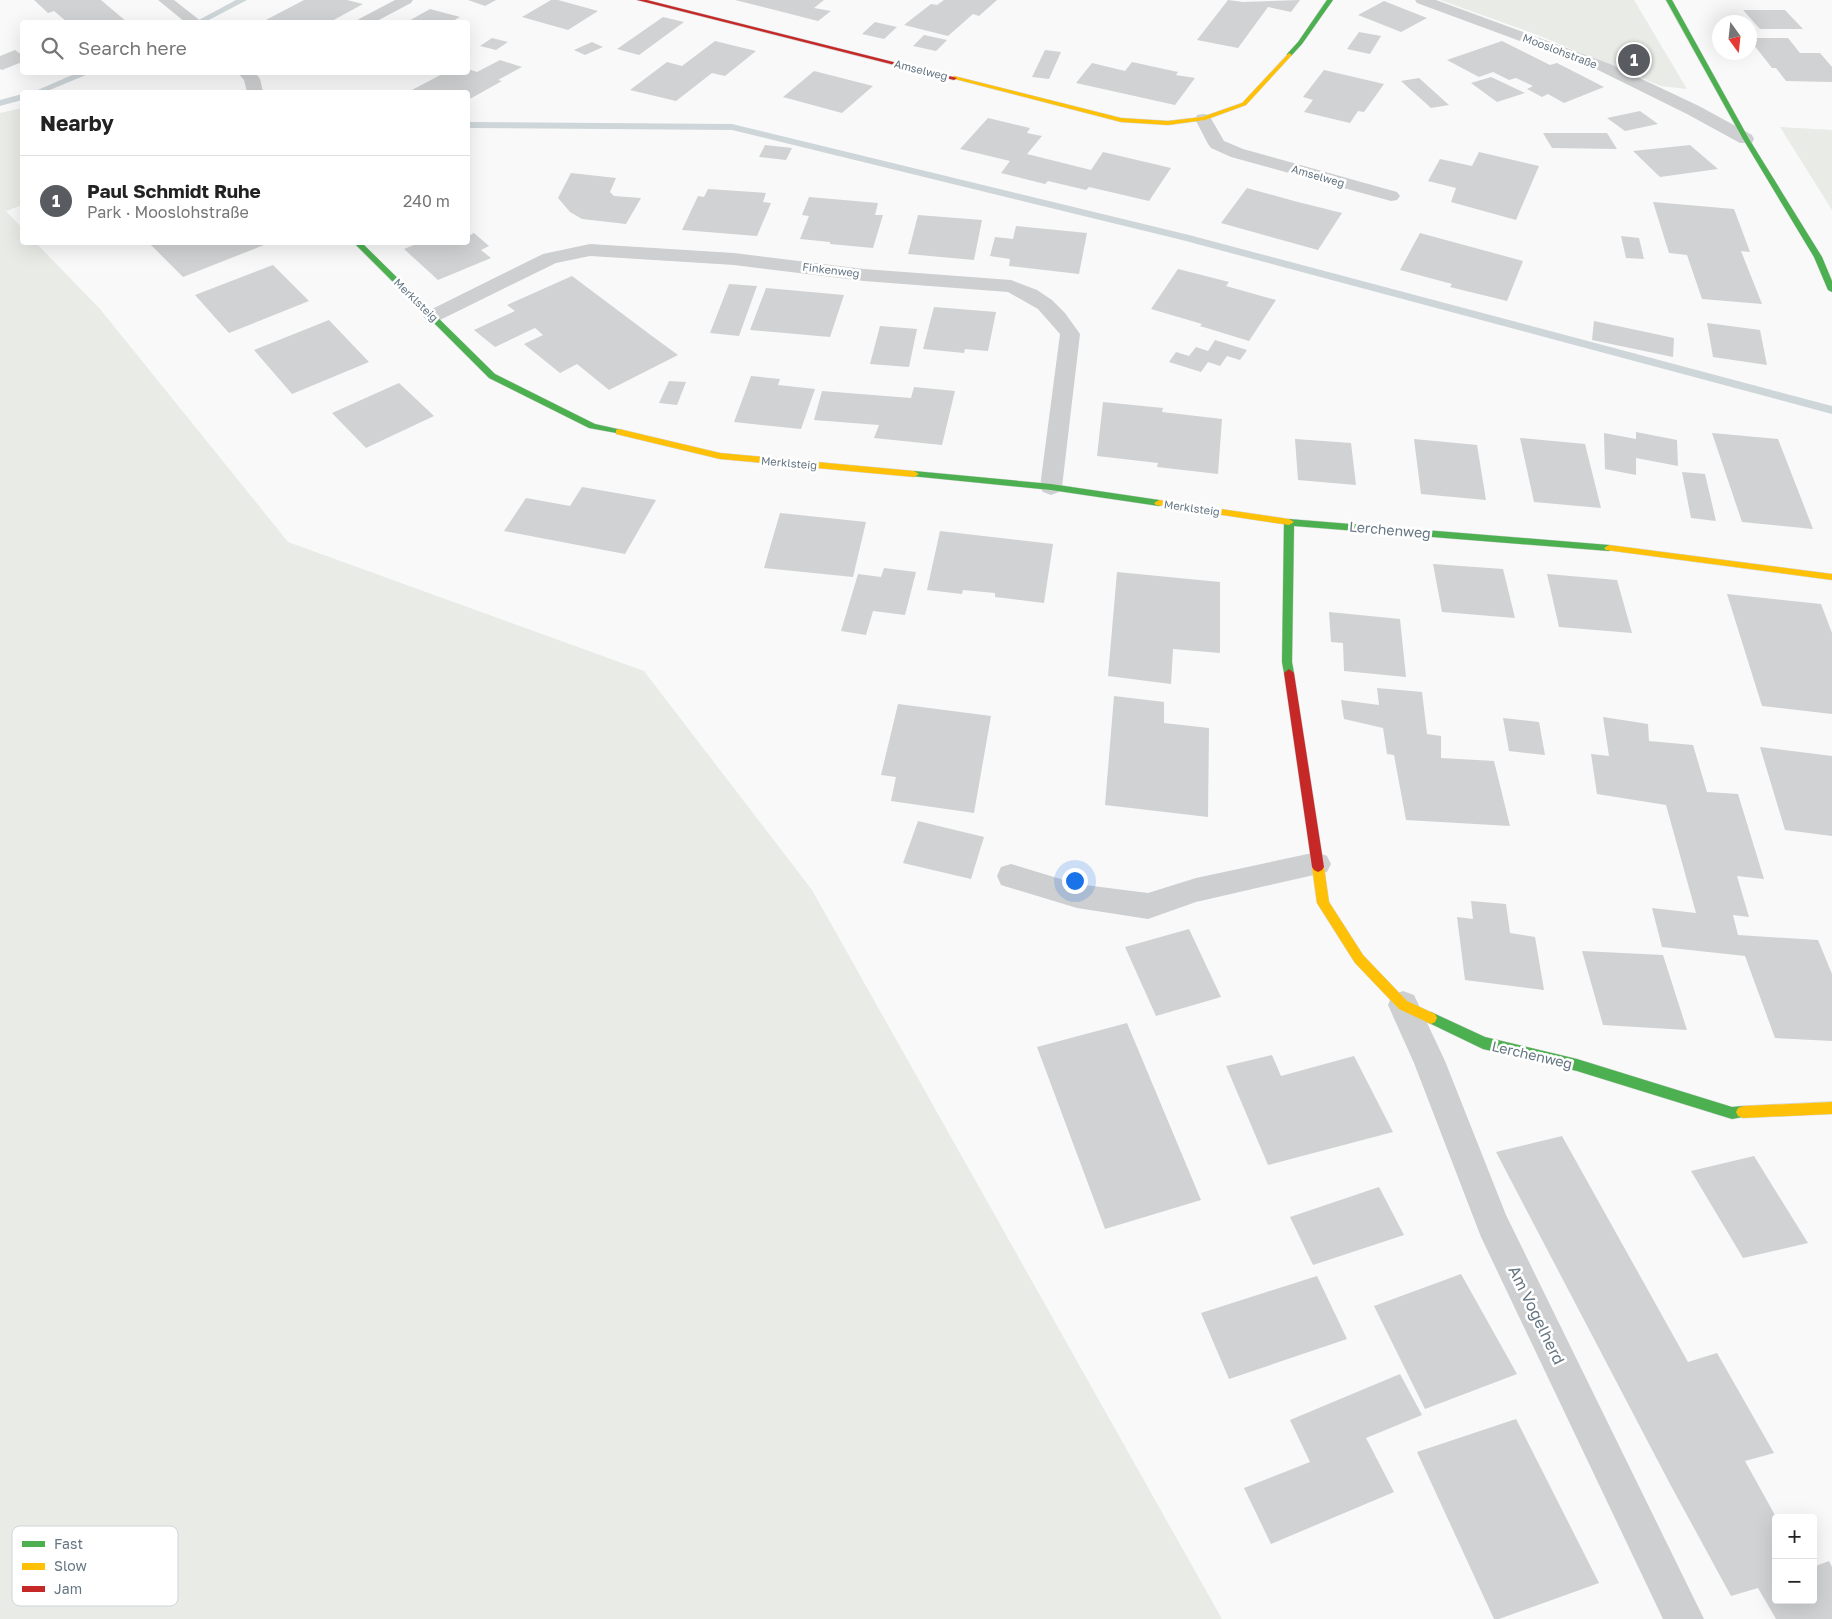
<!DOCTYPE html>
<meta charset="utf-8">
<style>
:root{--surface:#fff;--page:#f2f2f2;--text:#222;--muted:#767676;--line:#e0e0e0;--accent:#585c60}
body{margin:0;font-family:"Golos Text",sans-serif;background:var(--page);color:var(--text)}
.controls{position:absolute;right:15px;bottom:15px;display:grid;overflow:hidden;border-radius:5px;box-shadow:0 5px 20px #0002}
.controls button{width:45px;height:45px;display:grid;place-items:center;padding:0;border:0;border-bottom:1px solid var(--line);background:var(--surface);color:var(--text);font:25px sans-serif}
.compass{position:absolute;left:1712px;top:15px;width:45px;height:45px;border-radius:50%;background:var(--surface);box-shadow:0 5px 20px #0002;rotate:165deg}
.you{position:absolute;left:1074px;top:880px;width:18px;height:18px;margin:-12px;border:4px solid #fff;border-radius:50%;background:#1a73e8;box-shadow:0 0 0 8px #1a73e833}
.badge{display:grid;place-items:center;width:32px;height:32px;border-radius:50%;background:var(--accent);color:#fff;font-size:16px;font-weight:700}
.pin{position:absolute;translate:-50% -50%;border:2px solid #fff;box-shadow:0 1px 5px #0006}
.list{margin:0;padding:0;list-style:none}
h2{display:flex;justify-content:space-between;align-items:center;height:65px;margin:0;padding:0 20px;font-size:21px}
h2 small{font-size:16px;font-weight:400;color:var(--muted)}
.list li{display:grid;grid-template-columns:32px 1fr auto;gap:15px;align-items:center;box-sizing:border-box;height:90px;padding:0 20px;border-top:1px solid var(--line)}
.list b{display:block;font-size:19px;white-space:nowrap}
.list p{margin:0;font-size:16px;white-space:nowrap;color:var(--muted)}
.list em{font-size:16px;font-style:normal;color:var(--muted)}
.icon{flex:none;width:28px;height:28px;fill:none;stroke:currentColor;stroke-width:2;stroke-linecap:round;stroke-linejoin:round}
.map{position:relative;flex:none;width:1832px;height:1619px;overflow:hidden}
.search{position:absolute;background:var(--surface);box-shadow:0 5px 20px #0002;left:20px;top:20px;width:450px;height:55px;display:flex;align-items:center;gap:12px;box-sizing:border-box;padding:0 18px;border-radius:5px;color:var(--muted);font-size:19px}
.panel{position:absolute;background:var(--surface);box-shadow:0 5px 20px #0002;left:20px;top:90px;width:450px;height:155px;border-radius:5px}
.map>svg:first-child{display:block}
</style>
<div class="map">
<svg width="1832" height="1619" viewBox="0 0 1832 1619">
<rect width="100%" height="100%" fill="#f9f9f9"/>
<!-- green -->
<path fill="#e8ebe6" d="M1440,0H1634L1687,89L1661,86L1535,34Z
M22,108V205L6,211L22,228V242L36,243L100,309L288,542L644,671L812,890L1222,1619H0V113Z
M1780,127L1832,130V210Z"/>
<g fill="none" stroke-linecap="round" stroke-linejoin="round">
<!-- stream -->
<path fill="#ced6d9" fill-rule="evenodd" d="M236,0H247L205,22H195Z
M79,72H93L45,92H33Z
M22,94V100L0,106V100Z
M468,122L732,124L1189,235L1832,406V414L1182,240L732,130L468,128Z"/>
</g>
<!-- building -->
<path fill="#d0d2d3" d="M34,0H101L127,22H67L54,11L48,13Z
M304,0H347L363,4L330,22H262Z
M468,0H496L485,6Z
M551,0H558L598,11L568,30L522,17Z
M735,0H824L814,8L831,11L818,21Z
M944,0H997L979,16L973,14L948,36L904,25L931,4L937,5Z
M1228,0L1243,2L1300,0L1291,12L1268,7L1238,48L1197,40Z
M1384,1L1427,18L1401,32L1358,15Z
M430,9L460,17L451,22H407Z
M1743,10H1785L1803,29H1760Z
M663,17L684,22L639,55L617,49Z
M875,22L897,27L884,39L862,34Z
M1359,32L1381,36L1370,54L1347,49Z
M924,35L947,40L936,51L913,46Z
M492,38L508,42L496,50L480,46Z
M1750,38H1788L1800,53H1820L1832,67V82L1786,81L1776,68H1772L1750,40Z
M715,41L756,51L725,76L712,73L676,101L630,90L667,62L682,66Z
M1502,41L1550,65L1557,63L1604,87L1564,103L1548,94L1542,97L1527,89L1533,86L1516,78L1509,80L1493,72L1479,77L1447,60Z
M592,42L603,47L585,55L574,50Z
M15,50L22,55V62L2,70L0,69V56Z
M1045,50L1061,52L1049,79L1032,77Z
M500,60L522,67L498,80L502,81L468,100V92H418L412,90L446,72H468V69L477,72Z
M1132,62L1178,72L1176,75L1195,78L1175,105L1076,83L1092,63L1125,71Z
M1324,70L1384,84L1364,112L1358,111L1350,123L1304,112L1313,100L1303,97Z
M814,71L873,86L842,113L783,97Z
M1491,77L1525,93L1497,102L1471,83Z
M1419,78L1449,105L1431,108L1401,81Z
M1640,111L1658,124L1625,131L1607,118Z
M988,118L1030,128L1027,133L1042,136L1027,154L1091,170L1103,152L1171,168L1149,201L1089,187L1086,190L1048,181L1045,184L1001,173L1010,161L960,149Z
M1543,133H1607L1617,149L1552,148Z
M765,145L792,148L786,160L759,157Z
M1690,145L1718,169L1660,177L1633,151Z
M1479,152L1539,166L1516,220L1451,202L1456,188L1428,181L1440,159L1472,166Z
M571,173L616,178L610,192L614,196L641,198L626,224L582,219L570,212L558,198Z
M1247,188L1294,201L1342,213L1318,250L1221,223Z
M708,189L766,193L763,202L771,203L757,236L682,230L698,196L704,197Z
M809,197L878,203L875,215H883L873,248L830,244V242L800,239L809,216L802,215Z
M1653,202L1734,209L1750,252L1741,251L1762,304L1702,299L1687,255L1669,253Z
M918,215L982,220L974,260L908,254Z
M1016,226L1087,233L1079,274L1009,266L1010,259L990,256L995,237L1013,239Z
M474,233L489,246L481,250L491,258L438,280L404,249L421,242H468V236Z
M1420,233L1523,261L1507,301L1450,287L1452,284L1400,270Z
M1621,236L1639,238L1644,259L1626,258Z
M148,242H261L264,245L183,277Z
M273,265L309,301L229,333L195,295Z
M1178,269L1229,282L1226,286L1276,300L1249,341L1200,326L1202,324L1151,309Z
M572,276L652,336L678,355L609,390L577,364L560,373L524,344L543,335L535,328L495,347L474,330L515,311L507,305Z
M729,284L757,286L739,336L710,333Z
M766,288L844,295L830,337L750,330Z
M934,307L996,312L988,351L965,349L964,353L923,349Z
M329,320L369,362L292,394L254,350Z
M1594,321L1674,338L1673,357L1592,340Z
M1707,323L1760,330L1767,365L1713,357Z
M880,326L917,329L909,367L870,364Z
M1215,340L1247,350L1240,360L1227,356L1220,366L1208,362L1201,372L1169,362L1176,352L1189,356L1196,347L1208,351Z
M751,376L780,379L778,385L815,389L801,429L734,422Z
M669,381L686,382L677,405L659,403Z
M399,383L434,416L366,448L332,413Z
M914,387L955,391L942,445L874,438L879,425L814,420L822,391L911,398Z
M1103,402L1163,408L1162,412L1222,419L1218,474L1157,467L1158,463L1097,456Z
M1636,432L1677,440L1678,466L1636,458V475L1605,469L1604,433L1636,439Z
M1712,433L1778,439L1813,529L1742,522Z
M1520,438L1585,444L1601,508L1534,502Z
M1295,439L1351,443L1356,485L1298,480Z
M1414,439L1477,445L1486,500L1421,494Z
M1682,472L1705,474L1716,521L1691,518Z
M582,487L656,500L625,554L504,531L526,498L570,506Z
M780,513L866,522L853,577L764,568Z
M940,531L1053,544L1044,603L995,597V593L963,590L962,594L927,590Z
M1433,564L1503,569L1515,618L1442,612Z
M884,568L916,572L905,615L873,611L866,635L841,631L858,574L881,577Z
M1117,572L1220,582V653L1173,649L1171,684L1108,676Z
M1547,574L1617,580L1632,633L1559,627Z
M1727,594L1821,604L1832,633V714L1762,706Z
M1329,612L1400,619L1406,677L1344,671L1343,643L1331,642Z
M1377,688L1422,692L1427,734L1441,736V758L1494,761L1510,826L1406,820L1394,755L1387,754L1383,728L1344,719L1341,700L1379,705Z
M1114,696L1164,702V723L1209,728L1208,817L1105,805Z
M898,704L991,716L974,813L891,801L896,777L881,775Z
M1603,717L1648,724L1649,741L1693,745L1707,792L1738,794L1764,879L1737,876L1749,917L1733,915L1738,935L1818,940L1832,974V1041L1775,1038L1745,956L1662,947L1652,908L1696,913L1666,805L1597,794L1591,754L1609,756Z
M1503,718L1539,722L1545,755L1509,751Z
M1760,747L1832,756V836L1785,830Z
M918,821L984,837L971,879L903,863Z
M1471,901L1506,904L1510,933L1535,937L1544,990L1465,980L1457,917L1473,919Z
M1189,929L1221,997L1156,1016L1125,947Z
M1582,951L1663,955L1687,1030L1603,1025Z
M1127,1023L1201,1200L1105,1229L1037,1047Z
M1272,1055L1281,1076L1354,1056L1393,1132L1268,1165L1226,1066Z
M1562,1136L1688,1362L1717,1353L1774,1453L1745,1461L1776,1517V1600H1813V1567L1829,1561L1832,1567V1619H1776L1758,1588L1731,1596L1670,1484L1496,1152Z
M1754,1156L1808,1243L1743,1258L1691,1171Z
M1379,1187L1404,1235L1313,1265L1290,1217Z
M1461,1274L1517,1374L1425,1409L1374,1306Z
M1317,1276L1347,1339L1229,1379L1201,1313Z
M1400,1374L1422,1415L1366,1438L1394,1492L1271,1544L1244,1488L1310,1462L1290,1420Z
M1516,1419L1599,1583L1499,1619H1494L1417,1452Z"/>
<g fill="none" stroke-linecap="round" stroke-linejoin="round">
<defs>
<path id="fast" d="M1327,0H1333L1302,44L1291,56H1287V54L1298,42Z
M1666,0H1672L1749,139L1822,257L1832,281V292L1828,290L1814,257L1743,139Z
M353,242H361L495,374L595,424L622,430V434L589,428L489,378Z
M914,471L1051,484L1159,500L1164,503L1159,506L1051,490L911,476L909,474Z
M1289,519L1609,545L1614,548L1609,551L1294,526L1292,662L1294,673L1289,677L1284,673L1282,662L1284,522Z
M1431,1012L1485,1037L1577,1059L1732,1107L1743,1106L1748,1108L1750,1112L1748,1116L1732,1119L1577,1071L1483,1049L1427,1022L1425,1018L1427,1014Z"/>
<path id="slow" d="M1289,53L1292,55L1291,56L1246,105L1205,120L1168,125L1121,122L951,78L954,76L1121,118L1168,121L1202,117L1242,103Z
M619,429L720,453L914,471L919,474L914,477L720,459L616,434V430Z
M1159,500L1289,519L1294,522L1289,525L1156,505L1154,503Z
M1609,545L1832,574V580L1606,550L1604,548Z
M1318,862L1322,864L1324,867L1329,902L1363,955L1407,1001L1435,1014L1437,1018L1435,1022L1431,1024L1399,1009L1355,963L1317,903L1312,867L1314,864Z
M1832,1102V1114L1743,1118L1738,1116L1736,1112L1738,1108L1743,1106Z"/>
<path id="jam" d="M637,0H647L957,78L954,80Z
M1289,669L1294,673L1324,867L1322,870L1318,872L1314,870L1312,867L1284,673Z"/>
</defs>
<!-- fast casing -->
<use href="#fast" stroke="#d5d6d7" stroke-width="1"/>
<!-- slow casing -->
<use href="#slow" stroke="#d5d6d7" stroke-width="1"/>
<!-- jam casing -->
<use href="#jam" stroke="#d5d6d7" stroke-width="1"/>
<!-- street -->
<path fill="#cecfd0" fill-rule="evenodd" d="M158,0H174L202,22H185Z
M395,0H413L411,3L375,22H356L359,19Z
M1415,0H1436L1610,64L1699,106L1752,135L1754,139L1752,143H1740L1687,114L1598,70L1417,3Z
M237,72H255L260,79L263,92H247L244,80Z
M1203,114L1209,115L1224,141L1243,149L1397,192L1400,196L1397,200L1391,201L1231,157L1211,148L1208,144L1195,119L1197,115Z
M590,244L734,253L864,269L1011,280L1037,290L1052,300L1065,313L1080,334L1062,487L1059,492L1051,495L1043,492L1040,487L1060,334L1038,309L1008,292L864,281L734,265L590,256L556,263L440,320L433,322L426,320L423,316L426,312L543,254Z
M1317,852L1327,856L1331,864L1327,872L1196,902L1148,919L1077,908L1001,885L997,876L1001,867L1011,864L1077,884L1148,893L1196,878Z
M1403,991L1414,995L1445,1061L1506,1215L1704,1619H1663L1481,1237L1414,1063L1388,1005L1392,995Z"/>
<!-- fast -->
<use href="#fast" fill="#4caf50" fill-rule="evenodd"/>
<!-- slow -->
<use href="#slow" fill="#ffc107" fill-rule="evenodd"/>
<!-- jam -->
<use href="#jam" fill="#c62828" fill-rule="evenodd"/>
</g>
<g text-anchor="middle" stroke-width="5" stroke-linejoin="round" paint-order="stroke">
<!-- far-street labels -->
<g font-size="11" fill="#657683" stroke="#fff">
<text transform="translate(1560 51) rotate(21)" y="4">Mooslohstraße</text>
<text transform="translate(921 70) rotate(14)" y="4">Amselweg</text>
<text transform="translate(1318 176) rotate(16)" y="4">Amselweg</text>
<text transform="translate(831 270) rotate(7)" y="4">Finkenweg</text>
<text transform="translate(416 300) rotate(44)" y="4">Merklsteig</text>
<text transform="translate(789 463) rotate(5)" y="4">Merklsteig</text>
<text transform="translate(1192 508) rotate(8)" y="4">Merklsteig</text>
</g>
<!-- street labels -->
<g font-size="14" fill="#657683" stroke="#fff">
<text transform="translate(1390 530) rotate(5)" y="5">Lerchenweg</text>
<text transform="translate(1532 1055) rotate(13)" y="5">Lerchenweg</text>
</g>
<!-- near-street labels -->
<g font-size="16" fill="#657683" stroke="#fff">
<text transform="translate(1537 1315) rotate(64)" y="6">Am Vogelherd</text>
</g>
</g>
<!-- legend -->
<rect x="12" y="1526" width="166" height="80" rx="8" fill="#fff" stroke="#d1d6da" stroke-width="1"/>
<rect x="22" y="1541" width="23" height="6" fill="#4caf50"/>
<rect x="22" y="1563" width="23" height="7" fill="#ffc107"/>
<rect x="22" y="1586" width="23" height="6" fill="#c62828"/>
<g font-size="14" fill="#657683">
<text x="54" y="1549">Fast</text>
<text x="54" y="1571">Slow</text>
<text x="54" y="1594">Jam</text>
</g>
</svg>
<div class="controls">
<button>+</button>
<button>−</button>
</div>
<svg class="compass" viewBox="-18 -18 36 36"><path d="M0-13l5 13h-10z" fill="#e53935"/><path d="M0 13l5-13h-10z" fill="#767676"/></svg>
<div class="you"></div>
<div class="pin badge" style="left:1634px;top:60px">1</div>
<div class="search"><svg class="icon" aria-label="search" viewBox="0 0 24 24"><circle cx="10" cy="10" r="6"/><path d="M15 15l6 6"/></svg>Search here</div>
<section class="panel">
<h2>Nearby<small></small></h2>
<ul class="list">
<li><span class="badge">1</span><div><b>Paul Schmidt Ruhe</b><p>Park · Mooslohstraße</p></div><em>240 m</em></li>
</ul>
</section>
</div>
